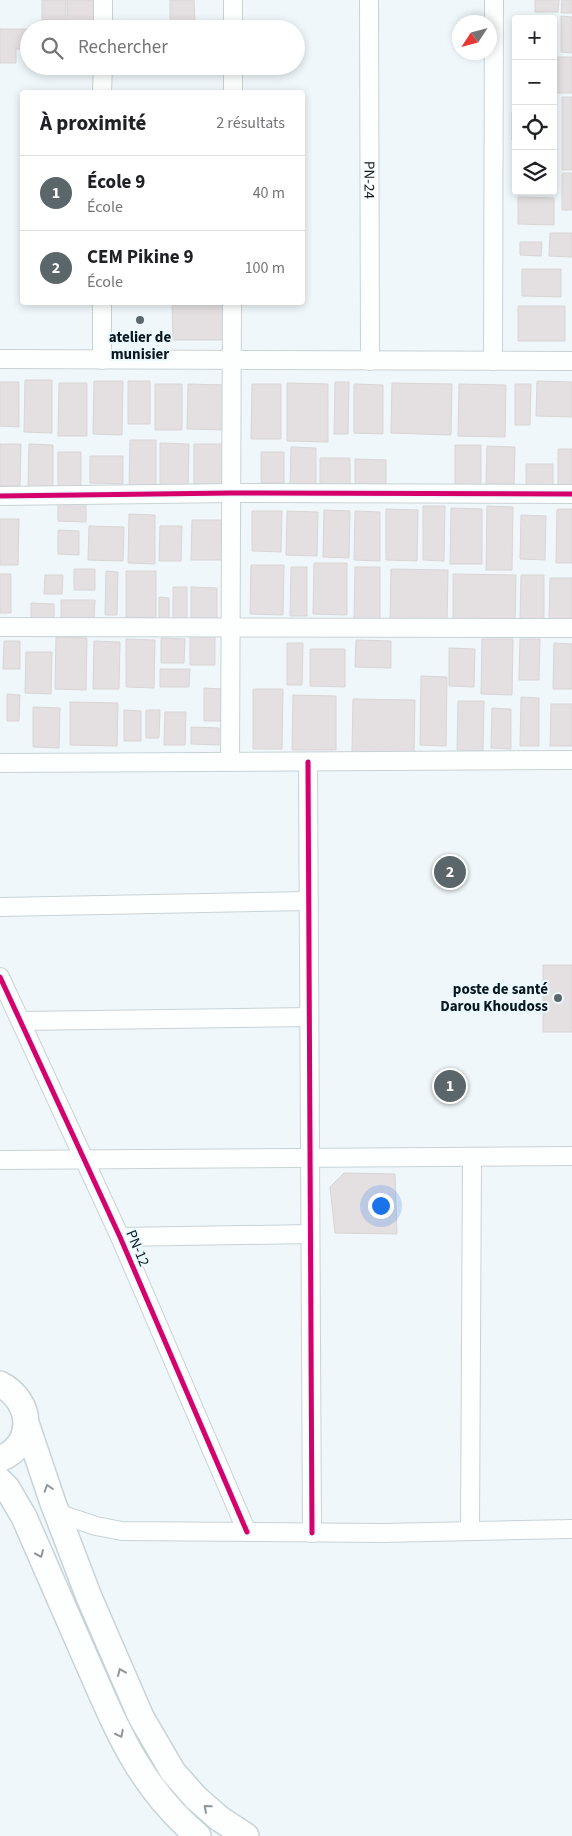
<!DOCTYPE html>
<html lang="fr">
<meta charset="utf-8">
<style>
:root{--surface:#fff;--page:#f2f2f2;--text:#202124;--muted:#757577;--line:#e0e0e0;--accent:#5a666a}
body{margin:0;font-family:"Source Sans 3",sans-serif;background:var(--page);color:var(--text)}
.controls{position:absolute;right:15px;top:15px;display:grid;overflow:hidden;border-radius:5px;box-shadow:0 2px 8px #0003}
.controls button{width:45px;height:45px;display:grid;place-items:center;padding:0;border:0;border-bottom:1px solid var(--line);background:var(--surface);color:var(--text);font:25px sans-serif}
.compass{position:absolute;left:452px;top:15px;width:45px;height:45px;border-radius:50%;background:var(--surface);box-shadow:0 2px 8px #0003;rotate:234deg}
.you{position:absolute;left:380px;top:1205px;width:18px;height:18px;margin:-12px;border:4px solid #fff;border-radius:50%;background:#1a73e8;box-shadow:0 0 0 8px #1a73e833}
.badge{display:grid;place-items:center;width:32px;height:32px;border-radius:50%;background:var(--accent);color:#fff;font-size:16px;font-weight:700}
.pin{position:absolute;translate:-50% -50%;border:2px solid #fff;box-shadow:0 1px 5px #0006}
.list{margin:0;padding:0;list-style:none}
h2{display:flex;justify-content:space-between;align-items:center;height:65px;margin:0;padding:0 20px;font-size:21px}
h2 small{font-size:16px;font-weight:400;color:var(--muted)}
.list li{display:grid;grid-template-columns:32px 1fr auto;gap:15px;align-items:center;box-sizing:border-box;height:75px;padding:0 20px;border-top:1px solid var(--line)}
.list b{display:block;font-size:19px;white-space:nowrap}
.list p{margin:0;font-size:16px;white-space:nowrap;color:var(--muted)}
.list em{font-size:16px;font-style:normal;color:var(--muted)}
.icon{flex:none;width:28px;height:28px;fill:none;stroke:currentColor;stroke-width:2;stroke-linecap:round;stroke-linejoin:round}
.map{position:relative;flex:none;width:572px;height:1836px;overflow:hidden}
.search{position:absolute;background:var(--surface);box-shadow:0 2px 8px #0003;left:20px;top:20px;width:285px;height:55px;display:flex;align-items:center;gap:12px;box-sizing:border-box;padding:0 18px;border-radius:28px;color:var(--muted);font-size:19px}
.panel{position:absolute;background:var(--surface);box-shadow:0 2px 8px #0003;left:20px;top:90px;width:285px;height:215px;border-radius:5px}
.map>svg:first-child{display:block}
</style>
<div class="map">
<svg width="572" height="1836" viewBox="0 0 572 1836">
<rect width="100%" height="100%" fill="#eff7fa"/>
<!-- building -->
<path fill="#e4e0e1" stroke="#d9d5d6" d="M42,0H66V20H42Z
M67,0H93L94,20L68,22Z
M170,0H194L195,23H170Z
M535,0H559L558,12H535Z
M562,0H572V13H561Z
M561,16L572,17V53L561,52Z
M0,29H37H29V63H25V49H16V63H0Z
M555,57H572V93H554Z
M562,97H572V170H562Z
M512,112H516V140H512Z
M562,173H572V210H562Z
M518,197L554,198V225L518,224Z
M550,233H572V257L549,256Z
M520,242H542L541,256L520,255Z
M522,269H561V297L522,296Z
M172,303H224V340H173Z
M518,306H565V341H518Z
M25,380H52V433L24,432Z
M94,381H123L122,435L93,434Z
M128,381H150V424H128Z
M537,381L572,382V417L536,416Z
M0,382H19V427L0,426Z
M335,382H349L348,434H334Z
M59,383H87V436H58Z
M287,383L328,384V442L287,441Z
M392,383L452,384L451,435L391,433Z
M155,384H182V430H155Z
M188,384L225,385L224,430L187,429Z
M252,384H281V439H251Z
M354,384L383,385V434L354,433Z
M459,384L506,385L505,437L458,436Z
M515,384H531L530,425H515Z
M130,440H156V487L129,486Z
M160,443L189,444L188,487L160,486Z
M0,444H21L20,486H0Z
M29,444L53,445V488H28Z
M194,444H224L223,485L194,484Z
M455,445H481V490L455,489Z
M487,446L515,447L514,484H486Z
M291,447L316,448V487L290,486Z
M558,449H572V489H558Z
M58,452H81V490L58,489Z
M261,452H284V483H261Z
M90,456H123V484L90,483Z
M320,458H350V487L320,486Z
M355,459L386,460V486L355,485Z
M526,464H553V491H526Z
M58,502L86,503V522L58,521Z
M423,506H445L444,561L423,560Z
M487,506L513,507L512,570H486Z
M451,508L482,509V564H450Z
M386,509L418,510L417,561L386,560Z
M557,509H572V563H556Z
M324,510L350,511L349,558L323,557Z
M252,511H282L281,552L252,551Z
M287,511L318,512L317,556L286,555Z
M355,511L380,512V561L354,560Z
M129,514L155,515V564L128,563Z
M521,515L546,516L545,560L520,559Z
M0,519H19L18,565H0Z
M192,520H222V560H191Z
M89,526L124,527L123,561L88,560Z
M160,526H182L181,561H159Z
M58,530L79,531V555L58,554Z
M314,563H347V615L313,614Z
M251,565H284L283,615L250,614Z
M291,567H307V616H290Z
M355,567H380V620L354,619Z
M74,569H95V590H74Z
M391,569L448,570L447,622L390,621Z
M106,571L118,572L117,615H105Z
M126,571H156V618L126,617Z
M0,574H11V613H0Z
M453,574L516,575L515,626L453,625Z
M45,575H63L62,594H44Z
M521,575H544V620L520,619Z
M550,578H572V619H549Z
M173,587H187V619H173Z
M191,587L217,588V621H191Z
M159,597L169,598V619H159Z
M61,600H95L94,619L61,618Z
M31,603L54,604V620L31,619Z
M190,635H215V665H190Z
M56,637L87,638L86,690L55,689Z
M161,638L185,639L184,663H161Z
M126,639L155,640L154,688L126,687Z
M482,639H513L512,695L481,694Z
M520,639H540L539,680H519Z
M356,640L391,641V668L355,667Z
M4,641H20V669H3Z
M94,641L120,642L119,689H93Z
M287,643H303L302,685H287Z
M554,643L572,644V689H553Z
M449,648L475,649L474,687L449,686Z
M310,649H345V687L310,686Z
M26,652H52L51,694L25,693Z
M160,669H190L189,687H160Z
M421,676L447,677L446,746L420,745Z
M204,688L221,689V721H204Z
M253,689H283L282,749H253Z
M7,694L20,695L19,721H7Z
M293,695L336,696V750H292Z
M521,697L539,698V746H520Z
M353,699L415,700L414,753L352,752Z
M458,701H484L483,751L457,750Z
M70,702L118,703L117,746L70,745Z
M551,704H572V746H550Z
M33,707L60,708L59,748L33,747Z
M492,708L511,709V749L491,748Z
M124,710L141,711V741H124Z
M146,710H160L159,738H146Z
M165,712H186L185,745H164Z
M191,727L219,728V745L191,744Z
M543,965H572V1032H543Z
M344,1173L395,1174L397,1234L335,1233L330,1187Z"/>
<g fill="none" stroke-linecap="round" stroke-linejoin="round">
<defs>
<g id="minor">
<path id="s1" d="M369,0L370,361"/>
<path d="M103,29V0"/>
<path d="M233,29V0"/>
<path d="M102,92L103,66"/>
<path d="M233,92V66"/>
<path d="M0,359L572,361"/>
<path d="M102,360V302"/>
<path d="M493,361L494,0"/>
<path d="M0,496L231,493L572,494"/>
<path d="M0,627L572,628"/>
<path d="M230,762L232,302"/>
<path d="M308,762L312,1533"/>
<path d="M0,763L572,760"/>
<path d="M0,907L309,901"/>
<path d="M0,977L120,1237L247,1532"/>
<path d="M21,1021L309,1017"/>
<path d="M0,1160L572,1156"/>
<path d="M120,1237L310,1234"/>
<path d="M57,1513L96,1526L122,1531L383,1533L572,1529"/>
<path d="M470,1531L472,1157"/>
</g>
<path id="secondary" d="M0,1384C33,1401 36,1444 0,1459
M26,1423L53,1503L89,1597L141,1717L173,1772L196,1798L220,1819L246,1836
M0,1481L7,1488L24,1517C45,1564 65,1612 86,1659C117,1729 138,1785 198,1836"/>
</defs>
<!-- minor casing -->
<use href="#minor" stroke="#c8d3d6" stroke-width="20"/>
<!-- secondary casing -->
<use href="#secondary" stroke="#c8d3d6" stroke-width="28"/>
<!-- minor -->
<use href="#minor" stroke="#fdfefe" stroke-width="18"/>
<!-- secondary -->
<use href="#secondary" stroke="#fdfefe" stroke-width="25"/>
<defs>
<path id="cycleway" d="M0,496L231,493L572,494
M308,762L312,1533
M0,977L120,1237L247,1532"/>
</defs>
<!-- cycleway casing -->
<use href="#cycleway" stroke="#eaf9ff" stroke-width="8"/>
<!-- cycleway -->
<use href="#cycleway" stroke="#d6006c" stroke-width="5"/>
</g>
<!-- one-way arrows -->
<defs><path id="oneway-chevron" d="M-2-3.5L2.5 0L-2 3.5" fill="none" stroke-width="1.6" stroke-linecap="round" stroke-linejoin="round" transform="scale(1.25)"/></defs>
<g stroke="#909699">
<use href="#oneway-chevron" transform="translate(48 1488) rotate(-108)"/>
<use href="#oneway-chevron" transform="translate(40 1554) rotate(66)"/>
<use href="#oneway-chevron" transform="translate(121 1672) rotate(-113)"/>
<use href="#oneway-chevron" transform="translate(120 1734) rotate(63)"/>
<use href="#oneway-chevron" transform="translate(207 1808) rotate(-139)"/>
</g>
<!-- markers -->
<g fill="#5a666a" stroke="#eaf9ff" stroke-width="2">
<circle cx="140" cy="320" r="5"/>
<circle cx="558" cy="998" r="5"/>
</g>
<g text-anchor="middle" stroke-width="4" stroke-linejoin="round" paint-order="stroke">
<!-- street labels -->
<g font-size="15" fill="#0a181d" stroke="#eaf9ff">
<text dy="5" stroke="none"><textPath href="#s1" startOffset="180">PN-24</textPath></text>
<text transform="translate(138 1248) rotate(67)" y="5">PN-12</text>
</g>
<!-- poi labels -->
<g font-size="15" font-weight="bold" fill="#0a181d" stroke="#eaf9ff">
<text x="140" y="342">atelier de<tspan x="140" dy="17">munisier</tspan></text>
<text x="548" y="994" text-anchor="end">poste de santé<tspan x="548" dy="17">Darou Khoudoss</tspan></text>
</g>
</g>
</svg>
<div class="controls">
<button>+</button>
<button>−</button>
<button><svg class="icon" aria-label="locate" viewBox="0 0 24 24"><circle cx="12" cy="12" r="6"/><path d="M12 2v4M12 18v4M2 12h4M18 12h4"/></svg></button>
<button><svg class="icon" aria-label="layers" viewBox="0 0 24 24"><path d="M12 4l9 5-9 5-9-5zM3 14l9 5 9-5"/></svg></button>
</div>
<svg class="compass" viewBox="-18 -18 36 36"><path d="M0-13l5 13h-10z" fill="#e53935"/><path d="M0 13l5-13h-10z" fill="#757577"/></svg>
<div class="you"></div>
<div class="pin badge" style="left:450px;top:1086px">1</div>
<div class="pin badge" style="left:450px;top:872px">2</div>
<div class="search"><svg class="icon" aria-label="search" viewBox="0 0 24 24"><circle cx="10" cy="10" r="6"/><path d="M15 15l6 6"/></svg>Rechercher</div>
<section class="panel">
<h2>À proximité<small>2 résultats</small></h2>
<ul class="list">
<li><span class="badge">1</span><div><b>École 9</b><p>École</p></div><em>40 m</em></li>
<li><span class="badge">2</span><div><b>CEM Pikine 9</b><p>École</p></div><em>100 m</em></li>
</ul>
</section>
</div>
